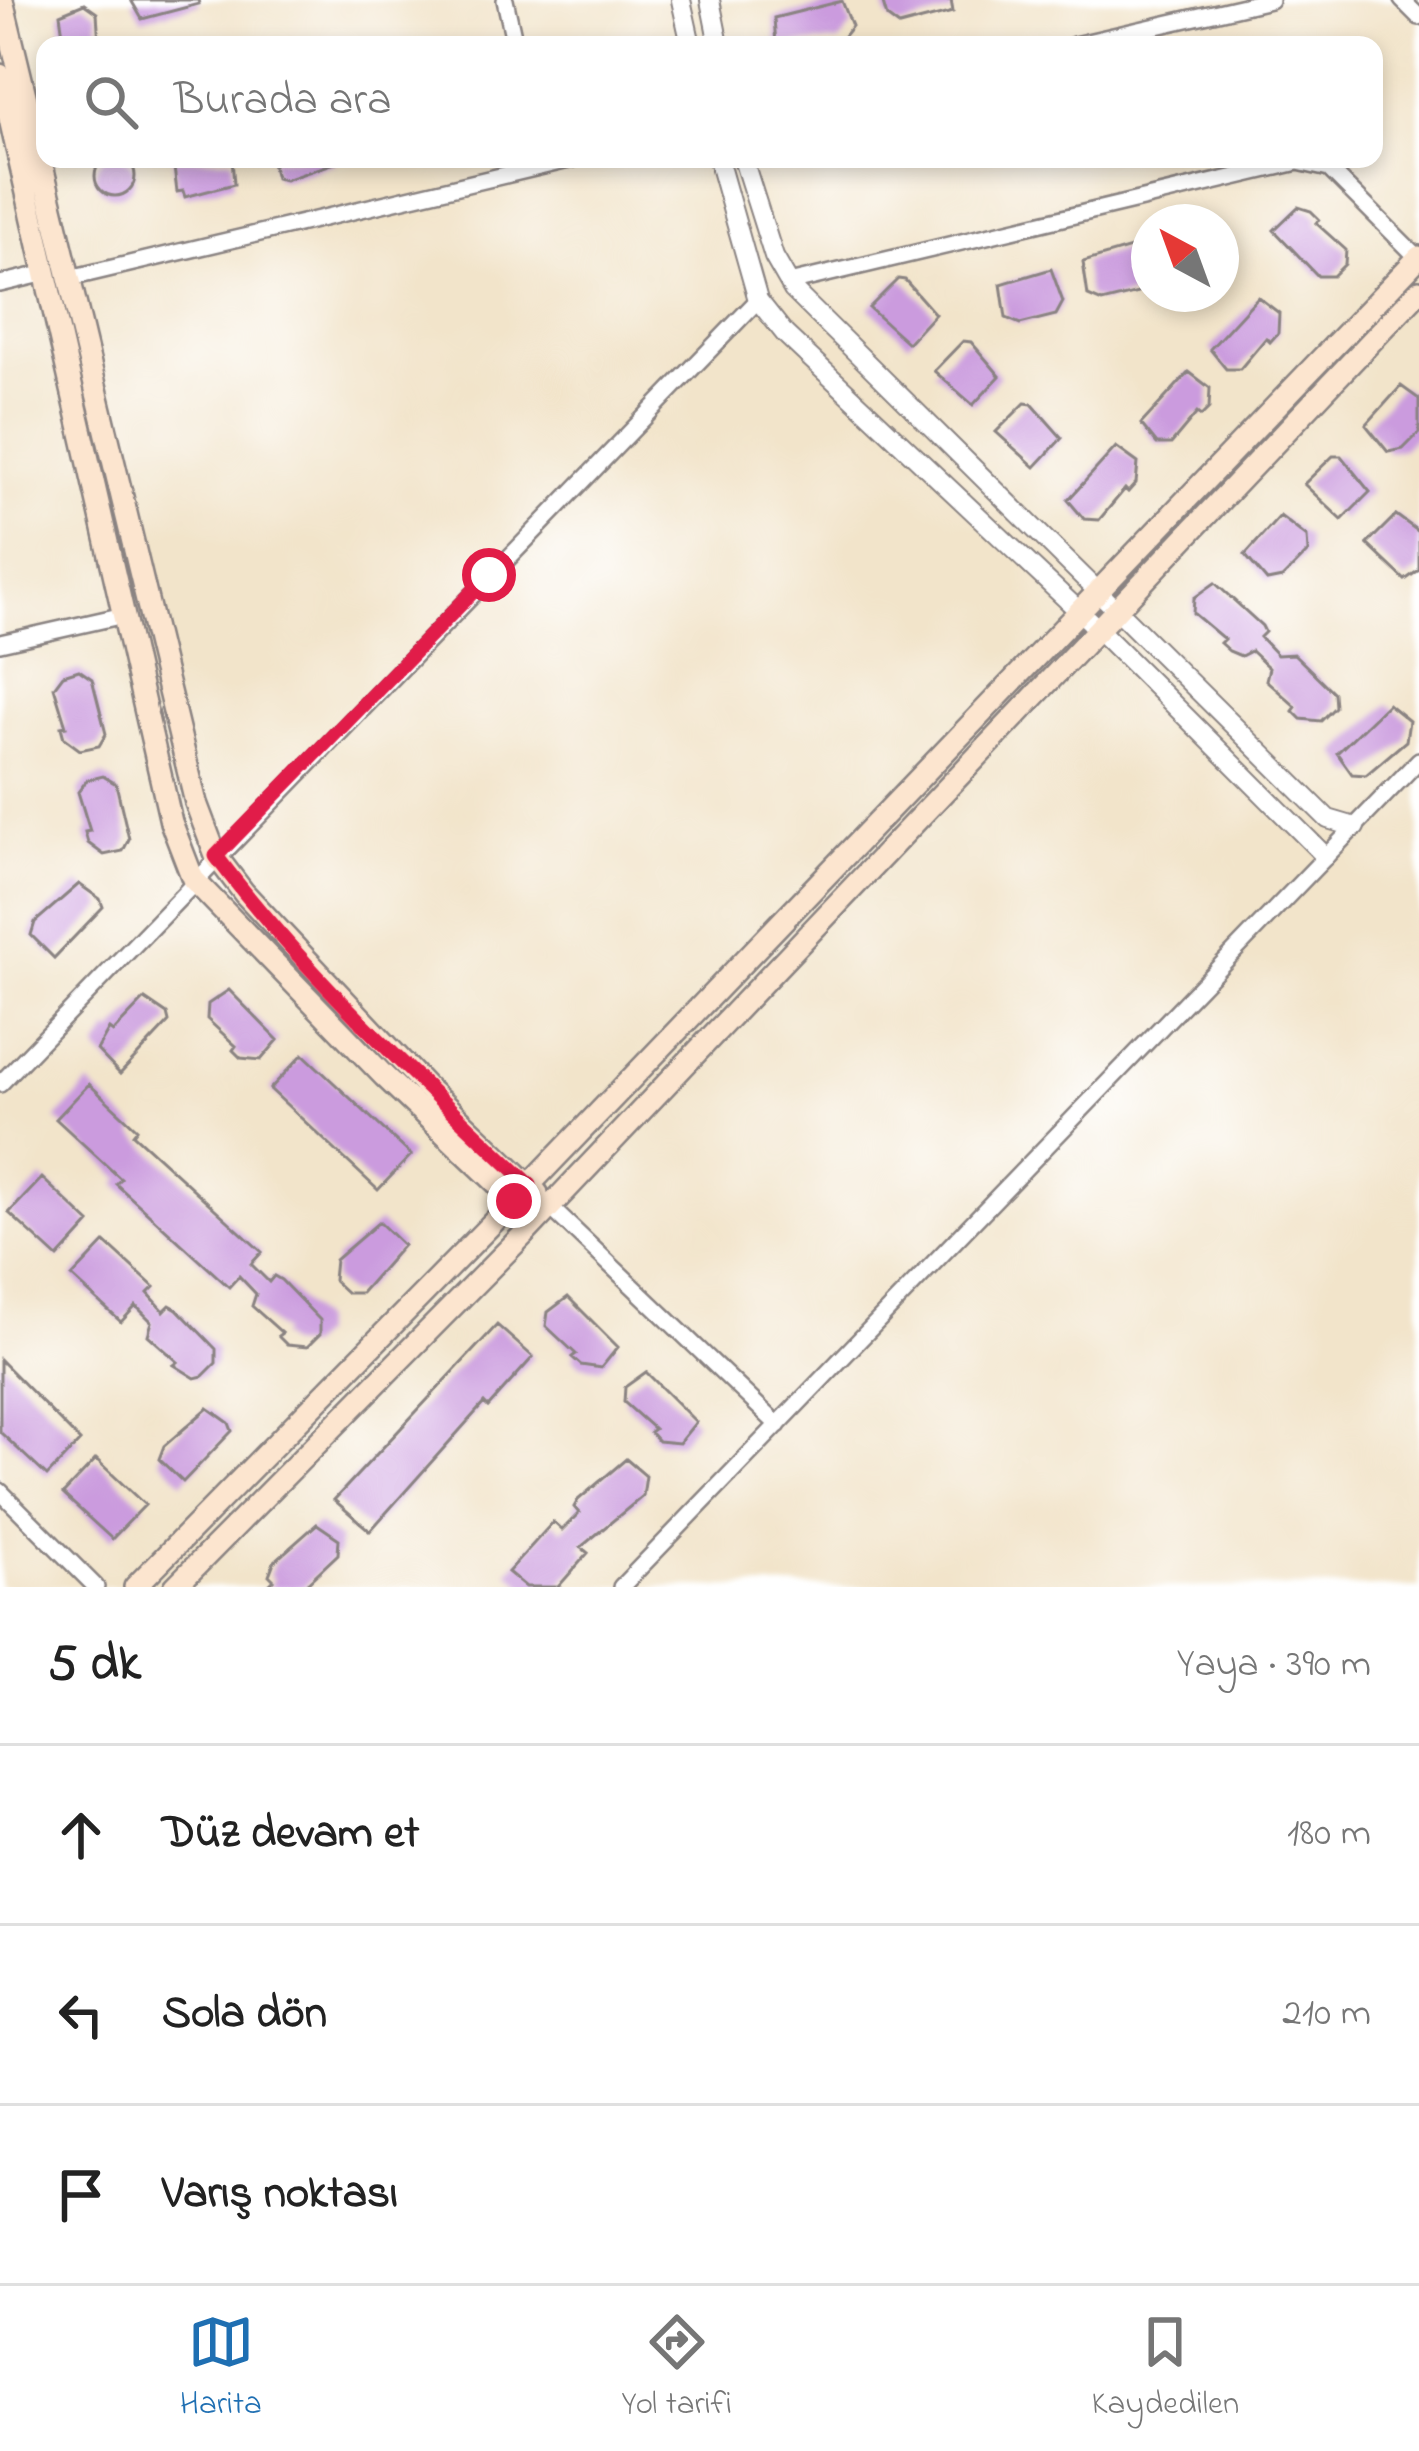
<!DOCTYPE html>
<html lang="tr">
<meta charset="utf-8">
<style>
:root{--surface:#fff;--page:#f2f2f2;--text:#222;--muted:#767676;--line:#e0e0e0;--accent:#1f6fb2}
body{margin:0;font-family:"Indie Flower",sans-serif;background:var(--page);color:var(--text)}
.compass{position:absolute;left:1131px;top:204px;width:108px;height:108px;border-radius:50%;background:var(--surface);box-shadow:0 6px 18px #0003;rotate:319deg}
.stop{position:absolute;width:36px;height:36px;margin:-27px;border:9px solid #e11d48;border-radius:50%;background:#fff}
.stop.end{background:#e11d48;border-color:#fff;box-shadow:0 3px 12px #0008}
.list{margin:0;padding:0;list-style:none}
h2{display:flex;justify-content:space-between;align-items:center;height:156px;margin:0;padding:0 48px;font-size:51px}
h2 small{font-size:39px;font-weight:400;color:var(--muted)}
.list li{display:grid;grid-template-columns:78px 1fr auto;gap:36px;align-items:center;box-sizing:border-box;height:180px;padding:0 48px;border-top:3px solid var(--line)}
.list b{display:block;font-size:45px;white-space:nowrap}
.list em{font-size:39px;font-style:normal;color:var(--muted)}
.icon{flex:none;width:66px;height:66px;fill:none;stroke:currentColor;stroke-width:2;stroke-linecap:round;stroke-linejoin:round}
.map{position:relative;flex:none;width:1419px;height:1587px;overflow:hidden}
.search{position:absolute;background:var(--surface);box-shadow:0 6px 18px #0003;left:36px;right:36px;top:36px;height:132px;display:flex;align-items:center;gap:30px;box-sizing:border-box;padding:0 42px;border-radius:24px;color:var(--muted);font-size:45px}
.sheet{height:696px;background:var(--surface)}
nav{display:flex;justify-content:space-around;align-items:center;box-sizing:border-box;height:168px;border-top:3px solid var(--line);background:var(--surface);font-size:33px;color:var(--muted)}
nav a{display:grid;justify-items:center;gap:6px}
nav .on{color:var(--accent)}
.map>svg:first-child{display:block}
</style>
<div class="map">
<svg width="1419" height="1587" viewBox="0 0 1419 1587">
<rect width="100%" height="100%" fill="#fff"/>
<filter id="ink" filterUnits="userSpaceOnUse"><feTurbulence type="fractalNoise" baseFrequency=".00833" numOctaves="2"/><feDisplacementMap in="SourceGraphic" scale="24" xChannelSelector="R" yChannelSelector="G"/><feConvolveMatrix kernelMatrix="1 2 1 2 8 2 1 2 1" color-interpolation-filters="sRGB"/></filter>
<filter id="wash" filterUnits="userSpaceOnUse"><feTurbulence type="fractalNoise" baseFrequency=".004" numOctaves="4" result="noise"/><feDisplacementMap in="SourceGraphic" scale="48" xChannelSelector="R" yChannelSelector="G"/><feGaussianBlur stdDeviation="2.7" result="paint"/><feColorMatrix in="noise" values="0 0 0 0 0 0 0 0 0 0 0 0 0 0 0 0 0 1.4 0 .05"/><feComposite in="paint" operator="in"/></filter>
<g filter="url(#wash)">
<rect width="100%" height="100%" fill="#f2e4ca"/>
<g id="blocks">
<!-- building -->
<path fill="#cb9bde" d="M131,0H198L199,4L142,19Z
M882,0H951L953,12L899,26L887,17Z
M842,1L852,26L839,42L776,45L774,18Z
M84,4L97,13L99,45H75L63,35L60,14Z
M95 176a20 20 0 1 1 40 0a20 20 0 1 1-40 0Z
M173,159H232L234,184L185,197L183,191L177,192Z
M271,159H335V163L285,180L276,178Z
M1298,207L1311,211L1319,219L1316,223L1346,250L1345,264L1333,276H1318L1274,230Z
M1134,247L1145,281L1138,293L1102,302L1088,296L1083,262Z
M1051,269L1063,302L1056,315L1020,324L1006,318L1001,284Z
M898,279L905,280L935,314L908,343L869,308Z
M1258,297L1279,313L1278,333L1270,342L1266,338L1240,369H1226L1210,349Z
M963,341L971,342L1000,376L973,405L934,371Z
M1189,372L1210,388L1209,408L1201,416L1197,413L1171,444H1157L1141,424Z
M1401,386L1419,399V433L1403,449L1388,452L1366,425Z
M1025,403L1032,404L1062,438L1035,467L996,432Z
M1116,447L1138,463L1136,483L1128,492L1125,489L1099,520L1084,519L1068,500Z
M1333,456H1341L1370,492L1342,520L1304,484Z
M1396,515L1419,532V570L1405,580L1367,544Z
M1280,516L1307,537L1308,552L1282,578L1267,581L1245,555Z
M1215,583L1262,626L1265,632L1260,637L1277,655L1294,654L1334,693L1335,707L1321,721L1301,719L1293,711L1296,707L1266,680L1269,668L1251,651L1241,656L1229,651L1220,643L1224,639L1193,613L1194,598Z
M79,670L92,679L106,734L99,746L80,750L64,738L61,727L66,726L54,687L63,675Z
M1388,704L1409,721L1406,741L1366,775L1352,774L1337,753Z
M103,776L116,784L129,839L123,851L104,855L88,843L85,832L90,831L78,792L87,780Z
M79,884L100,899L103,907L54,958L31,935L35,922Z
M229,990L278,1040L261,1060L241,1058L233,1050L236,1046L207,1019L208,1004Z
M145,999L167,1014L169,1022L120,1074L97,1050L109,1029L113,1032Z
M303,1054L411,1155L378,1190L270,1089Z
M89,1084L137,1129L133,1134L262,1252L251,1264L269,1282L274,1276L281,1280L320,1320V1334L307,1347L287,1345L278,1336L282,1333L252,1306L256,1294L239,1276L229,1287L116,1184L121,1179L56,1119Z
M42,1178L90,1223L58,1258L9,1213Z
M379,1222L403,1245L361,1293H347L333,1280L335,1260Z
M105,1242L154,1287L148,1293L164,1311L170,1305L177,1309L216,1349V1363L203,1376L195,1378L174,1365L178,1362L148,1335L152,1322L136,1306L121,1322L72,1277Z
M568,1297L618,1347L601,1368L581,1365L572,1357L576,1354L546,1326L548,1312Z
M497,1325L533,1357L488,1407L484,1403L370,1531L334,1500Z
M0,1360L80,1441L47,1476L0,1432Z
M646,1372L696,1422L679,1443L658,1441L650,1432L654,1429L624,1402L625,1387Z
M208,1408L229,1423L232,1431L183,1482L159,1459L164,1446Z
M96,1459L145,1505L112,1539L63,1494Z
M626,1459L646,1476L643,1496L581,1547L588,1553L558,1587H526L508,1572L553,1522L562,1530L579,1513L574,1507L578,1500Z
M317,1524L339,1539L338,1554L303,1587H267L274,1580L269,1575L274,1562Z"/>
</g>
</g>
<g filter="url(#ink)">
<use href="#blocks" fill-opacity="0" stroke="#8a8382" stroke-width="3"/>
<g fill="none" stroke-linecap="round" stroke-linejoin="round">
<defs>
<path id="minor" d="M505,0L515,45
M1402,0L1419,17
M1074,45L1270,0
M70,278L573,159
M789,283L1298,162L1329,169L1418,258
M0,284L42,274
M0,643L124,615
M0,1084L758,300
M550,1207L778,1425
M0,1491L96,1587
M621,1587L1419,760"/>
<path id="tertiary" d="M681,0L691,45
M710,0L719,45
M718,159L758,300L785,334L1096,627L1325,856
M743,159L774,257L793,290L1328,819L1355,827"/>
<path id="secondary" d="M2,0L196,803L216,856L244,893L426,1087L537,1193
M0,75L171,822L193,879L384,1076L524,1209
M135,1587L514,1201L1419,257
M175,1587L527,1231L1419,291"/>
</defs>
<!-- minor casing -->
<use href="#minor" stroke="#8a8382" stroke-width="20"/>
<!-- tertiary casing -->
<use href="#tertiary" stroke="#8a8382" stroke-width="22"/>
<!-- secondary casing -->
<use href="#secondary" stroke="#8a8382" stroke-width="26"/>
<!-- minor -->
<use href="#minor" stroke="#fff" stroke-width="15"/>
<!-- tertiary -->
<use href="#tertiary" stroke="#fff" stroke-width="18"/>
<!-- secondary -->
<use href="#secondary" stroke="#fce5cf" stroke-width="21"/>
</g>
</g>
<g fill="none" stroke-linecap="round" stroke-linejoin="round" filter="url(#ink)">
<!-- route -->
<path stroke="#e11d48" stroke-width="15" d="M489,575L216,856C306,976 421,1082 530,1185L514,1201"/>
</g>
</svg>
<svg class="compass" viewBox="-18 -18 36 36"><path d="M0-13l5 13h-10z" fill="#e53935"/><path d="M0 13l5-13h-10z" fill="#767676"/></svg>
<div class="stop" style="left:489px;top:575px"></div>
<div class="stop end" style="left:514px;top:1201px"></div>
<div class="search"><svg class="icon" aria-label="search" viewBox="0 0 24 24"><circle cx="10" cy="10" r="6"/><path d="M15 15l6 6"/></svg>Burada ara</div>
</div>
<section class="sheet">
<h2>5 dk<small>Yaya · 390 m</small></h2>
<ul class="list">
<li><svg class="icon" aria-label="ahead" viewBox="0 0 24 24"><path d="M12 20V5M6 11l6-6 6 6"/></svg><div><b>Düz devam et</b></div><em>180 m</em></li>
<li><svg class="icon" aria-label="left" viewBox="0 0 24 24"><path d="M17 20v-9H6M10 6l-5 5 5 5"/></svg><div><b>Sola dön</b></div><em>210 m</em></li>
<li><svg class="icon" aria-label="arrive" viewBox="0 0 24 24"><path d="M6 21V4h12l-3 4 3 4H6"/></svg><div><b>Varış noktası</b></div></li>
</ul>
</section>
<nav>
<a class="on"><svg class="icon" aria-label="map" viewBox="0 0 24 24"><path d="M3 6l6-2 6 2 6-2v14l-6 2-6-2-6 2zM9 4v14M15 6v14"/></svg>Harita</a>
<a><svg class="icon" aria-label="directions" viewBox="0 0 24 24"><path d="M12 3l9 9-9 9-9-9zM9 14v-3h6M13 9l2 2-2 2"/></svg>Yol tarifi</a>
<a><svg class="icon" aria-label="saved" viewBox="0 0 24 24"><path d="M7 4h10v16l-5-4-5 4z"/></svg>Kaydedilen</a>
</nav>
